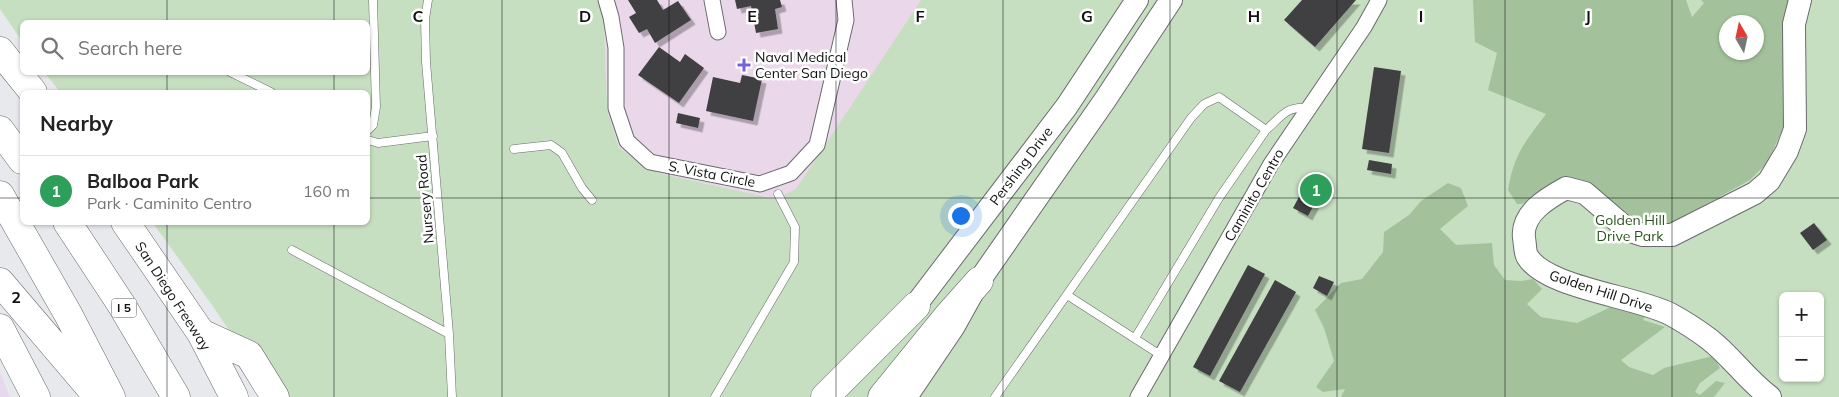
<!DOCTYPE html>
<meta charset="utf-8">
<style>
:root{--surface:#fff;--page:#f2f2f2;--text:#222;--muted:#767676;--line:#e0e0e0;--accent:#111827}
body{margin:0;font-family:Mulish,sans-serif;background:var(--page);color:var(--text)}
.controls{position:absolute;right:15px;bottom:15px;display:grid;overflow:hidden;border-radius:8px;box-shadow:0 1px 4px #0004}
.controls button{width:45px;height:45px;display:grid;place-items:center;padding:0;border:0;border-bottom:1px solid var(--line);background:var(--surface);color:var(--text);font:25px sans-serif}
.compass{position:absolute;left:1719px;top:15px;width:45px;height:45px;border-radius:50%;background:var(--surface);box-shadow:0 1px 4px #0004;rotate:351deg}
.you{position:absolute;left:960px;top:215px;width:18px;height:18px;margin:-12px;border:4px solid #fff;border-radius:50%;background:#1a73e8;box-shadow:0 0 0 8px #1a73e833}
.badge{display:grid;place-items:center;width:32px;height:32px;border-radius:50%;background:var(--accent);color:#fff;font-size:16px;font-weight:700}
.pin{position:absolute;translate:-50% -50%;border:2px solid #fff;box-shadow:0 1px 5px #0006}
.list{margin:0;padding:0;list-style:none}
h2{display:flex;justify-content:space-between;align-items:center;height:65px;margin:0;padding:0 20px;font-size:21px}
h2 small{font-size:16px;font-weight:400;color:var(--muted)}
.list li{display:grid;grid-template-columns:32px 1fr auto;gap:15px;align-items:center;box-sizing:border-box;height:70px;padding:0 20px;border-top:1px solid var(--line)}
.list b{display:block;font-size:19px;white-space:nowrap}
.list p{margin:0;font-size:16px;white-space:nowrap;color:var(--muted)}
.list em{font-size:16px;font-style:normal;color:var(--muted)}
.icon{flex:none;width:28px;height:28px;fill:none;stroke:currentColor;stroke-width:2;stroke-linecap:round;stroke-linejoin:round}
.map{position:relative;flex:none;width:1839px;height:397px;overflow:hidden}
.search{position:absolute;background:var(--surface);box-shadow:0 1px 4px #0004;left:20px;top:20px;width:350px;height:55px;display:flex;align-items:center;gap:12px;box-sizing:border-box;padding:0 18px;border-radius:8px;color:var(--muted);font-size:19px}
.panel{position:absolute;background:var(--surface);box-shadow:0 1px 4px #0004;left:20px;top:90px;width:350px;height:135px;border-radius:8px}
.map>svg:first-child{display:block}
</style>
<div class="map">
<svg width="1839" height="397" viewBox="0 0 1839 397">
<defs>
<filter id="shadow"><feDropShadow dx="4.5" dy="4.5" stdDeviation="0" flood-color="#0004"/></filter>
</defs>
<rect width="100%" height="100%" fill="#e7e9ec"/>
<!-- education -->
<path fill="#e6d9ed" d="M0,372L10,397H0Z"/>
<!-- medical -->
<path fill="#ead8ea" d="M597,0H921L813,182L775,199L658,173L619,148L607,109L604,22Z"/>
<!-- green -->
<path fill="#c7dfc1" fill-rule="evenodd" d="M0,0H597L604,22L607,109L619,148L658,173L775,199L796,189L921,0H1839V397H274L212,305L153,223L368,222V92H60L45,73L368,72V22H22V41L0,9ZM1726,22H1756V52H1726ZM1783,296H1820V378H1783Z"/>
<!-- forest -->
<path fill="#a3c29b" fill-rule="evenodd" d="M1473,0H1686L1692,17L1704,3L1701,0H1795L1786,122L1767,163L1750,180L1665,227L1640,225L1598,190L1528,203L1517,204L1508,190C1514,154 1525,142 1546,114L1488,90L1497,53L1475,42ZM1726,22H1756V52H1726Z
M1448,183L1461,188L1468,206L1440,229L1456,245L1492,243L1494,265L1505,280L1521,281L1533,279L1542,289L1527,304L1541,317L1577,323L1617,304L1648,311L1643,320L1665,327L1621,360L1629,367L1653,375L1664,368L1713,356L1720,368L1700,383L1695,392L1700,395L1716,381L1725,383L1714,397H1341L1345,389L1323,392L1316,387L1334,361L1324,328L1315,310L1341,283L1362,279L1383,252L1384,232L1409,215L1421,201Z"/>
<!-- building -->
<path fill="#404043" filter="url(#shadow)" d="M628,0H657L663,10L678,1L691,20L655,43L647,29L639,33L629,17L636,13Z
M735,0H780L782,7L775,9L778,29L756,33L751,6L737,9Z
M1302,0H1356L1315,47L1284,20Z
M659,47L680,62L685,54L704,68L679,103L638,75Z
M1374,67L1401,71L1389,153L1362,149Z
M742,75L762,79L753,121L706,111L713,77L740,83Z
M678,113L700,118L698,128L676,123Z
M1369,160L1392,164L1391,174L1367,170Z
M1312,173L1327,180L1308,216L1293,208Z
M1814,223L1827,240L1813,250L1800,233Z
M1248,265L1265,274L1210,376L1193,367Z
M1319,276L1334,282L1327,296L1313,288Z
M1275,280L1296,292L1240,392L1219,381Z"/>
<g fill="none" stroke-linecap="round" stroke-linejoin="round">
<defs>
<path id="lane" d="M428,0L425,19L426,62L449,334L452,397
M230,72L271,92
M368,130L373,125L376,107L373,0
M368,140L378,143L433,136
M514,149L551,145L562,153L582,188L592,200
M292,250L449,334
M1067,295L1162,356
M1135,338L1219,198L1266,130
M715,397L794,262L795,227L778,194
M995,397L1191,118L1204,104L1219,97L1266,130C1281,117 1286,106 1307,108"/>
<path id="street" d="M606,0L611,17L616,48V108L627,141L650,162L760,184L791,173L817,145L846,20L844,0
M712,0L718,32
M1138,397L1271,164L1364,27L1379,0"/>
<path id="secondary" d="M905,319L1067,106L1137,0
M906,397L954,326L979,281L1105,100L1171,0
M1770,397C1747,380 1731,356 1709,339C1697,330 1683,321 1670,314C1635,296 1545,288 1527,256C1525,252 1525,243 1524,238C1521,213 1548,198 1566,188L1585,193L1628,230L1643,235H1672L1755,193L1769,181L1787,151L1795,129L1794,24L1800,0"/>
<path id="highway" d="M0,51L33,92
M0,130L22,160
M0,195L68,314L111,397
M67,222L121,304L176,397
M125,222L201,333L234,397
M0,282L98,397
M0,328L36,397
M201,333L249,355L275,397
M825,397L916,306
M882,397L947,317L979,281"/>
</defs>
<!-- lane casing -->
<use href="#lane" stroke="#696b6d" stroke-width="9"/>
<!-- street casing -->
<use href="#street" stroke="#696b6d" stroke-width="17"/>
<!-- secondary casing -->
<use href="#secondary" stroke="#696b6d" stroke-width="24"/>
<!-- highway casing -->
<use href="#highway" stroke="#696b6d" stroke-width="29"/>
<!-- lane -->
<use href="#lane" stroke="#fff" stroke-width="8"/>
<!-- street -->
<use href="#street" stroke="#fff" stroke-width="15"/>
<!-- secondary -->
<use href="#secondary" stroke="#fff" stroke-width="22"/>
<!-- highway -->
<use href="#highway" stroke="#fff" stroke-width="28"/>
</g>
<!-- grid -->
<path fill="none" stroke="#111213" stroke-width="1" stroke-opacity="0.55" d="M167,0V22M334,0V22M502,0V397M669,0V397M836,0V397M1003,0V397M1170,0V397M1337,0V397M1505,0V397M1672,0V397M167,72V92M334,72V92M0,198H22M368,198H1839M167,222V397M334,222V397"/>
<!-- markers -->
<path fill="#7761dc" stroke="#fff" stroke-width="2" d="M741.5 57.5h5v5h5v5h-5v5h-5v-5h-5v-5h5z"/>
<g text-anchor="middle" stroke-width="5" stroke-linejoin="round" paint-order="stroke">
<!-- shield labels -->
<rect fill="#fff" stroke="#58595a" stroke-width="1" x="111.5" y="298.5" width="25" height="19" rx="4"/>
<g font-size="12" font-weight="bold" fill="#111213">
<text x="124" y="312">I 5</text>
</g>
<!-- poi labels -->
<g font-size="14" fill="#111213" stroke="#fff" text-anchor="start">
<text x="755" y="62">Naval Medical<tspan x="755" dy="16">Center San Diego</tspan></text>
</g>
<!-- street labels -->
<g font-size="14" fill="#111213" stroke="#fff">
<text transform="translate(1021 166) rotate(-53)" y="5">Pershing Drive</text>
<text transform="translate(712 174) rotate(11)" y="5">S. Vista Circle</text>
<text transform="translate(1254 195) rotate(-60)" y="5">Caminito Centro</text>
<text transform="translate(425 199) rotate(-95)" y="5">Nursery Road</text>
<text transform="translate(1601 291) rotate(18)" y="5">Golden Hill Drive</text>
<text transform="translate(173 296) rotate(57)" y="5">San Diego Freeway</text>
</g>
<!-- park labels -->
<g font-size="14" fill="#2a541e" stroke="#fff">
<text x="1630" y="225">Golden Hill<tspan x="1630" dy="16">Drive Park</tspan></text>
</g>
</g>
<g font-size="16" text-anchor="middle" font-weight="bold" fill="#111213" stroke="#fff" stroke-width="5" stroke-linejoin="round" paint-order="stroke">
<text x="418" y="22">C</text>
<text x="585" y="22">D</text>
<text x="752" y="22">E</text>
<text x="920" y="22">F</text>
<text x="1087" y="22">G</text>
<text x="1254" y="22">H</text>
<text x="1421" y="22">I</text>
<text x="1588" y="22">J</text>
<text x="16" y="303">2</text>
</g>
</svg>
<div class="controls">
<button>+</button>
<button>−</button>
</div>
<svg class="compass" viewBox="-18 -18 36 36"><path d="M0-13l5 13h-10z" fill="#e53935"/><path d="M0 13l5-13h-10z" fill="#767676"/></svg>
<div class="you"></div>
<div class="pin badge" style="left:1316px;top:190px;background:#2e9e5b">1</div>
<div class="search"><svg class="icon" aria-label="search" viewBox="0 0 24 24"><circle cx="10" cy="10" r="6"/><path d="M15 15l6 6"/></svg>Search here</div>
<section class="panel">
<h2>Nearby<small></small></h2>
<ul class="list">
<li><span class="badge" style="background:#2e9e5b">1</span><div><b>Balboa Park</b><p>Park · Caminito Centro</p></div><em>160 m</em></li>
</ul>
</section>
</div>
